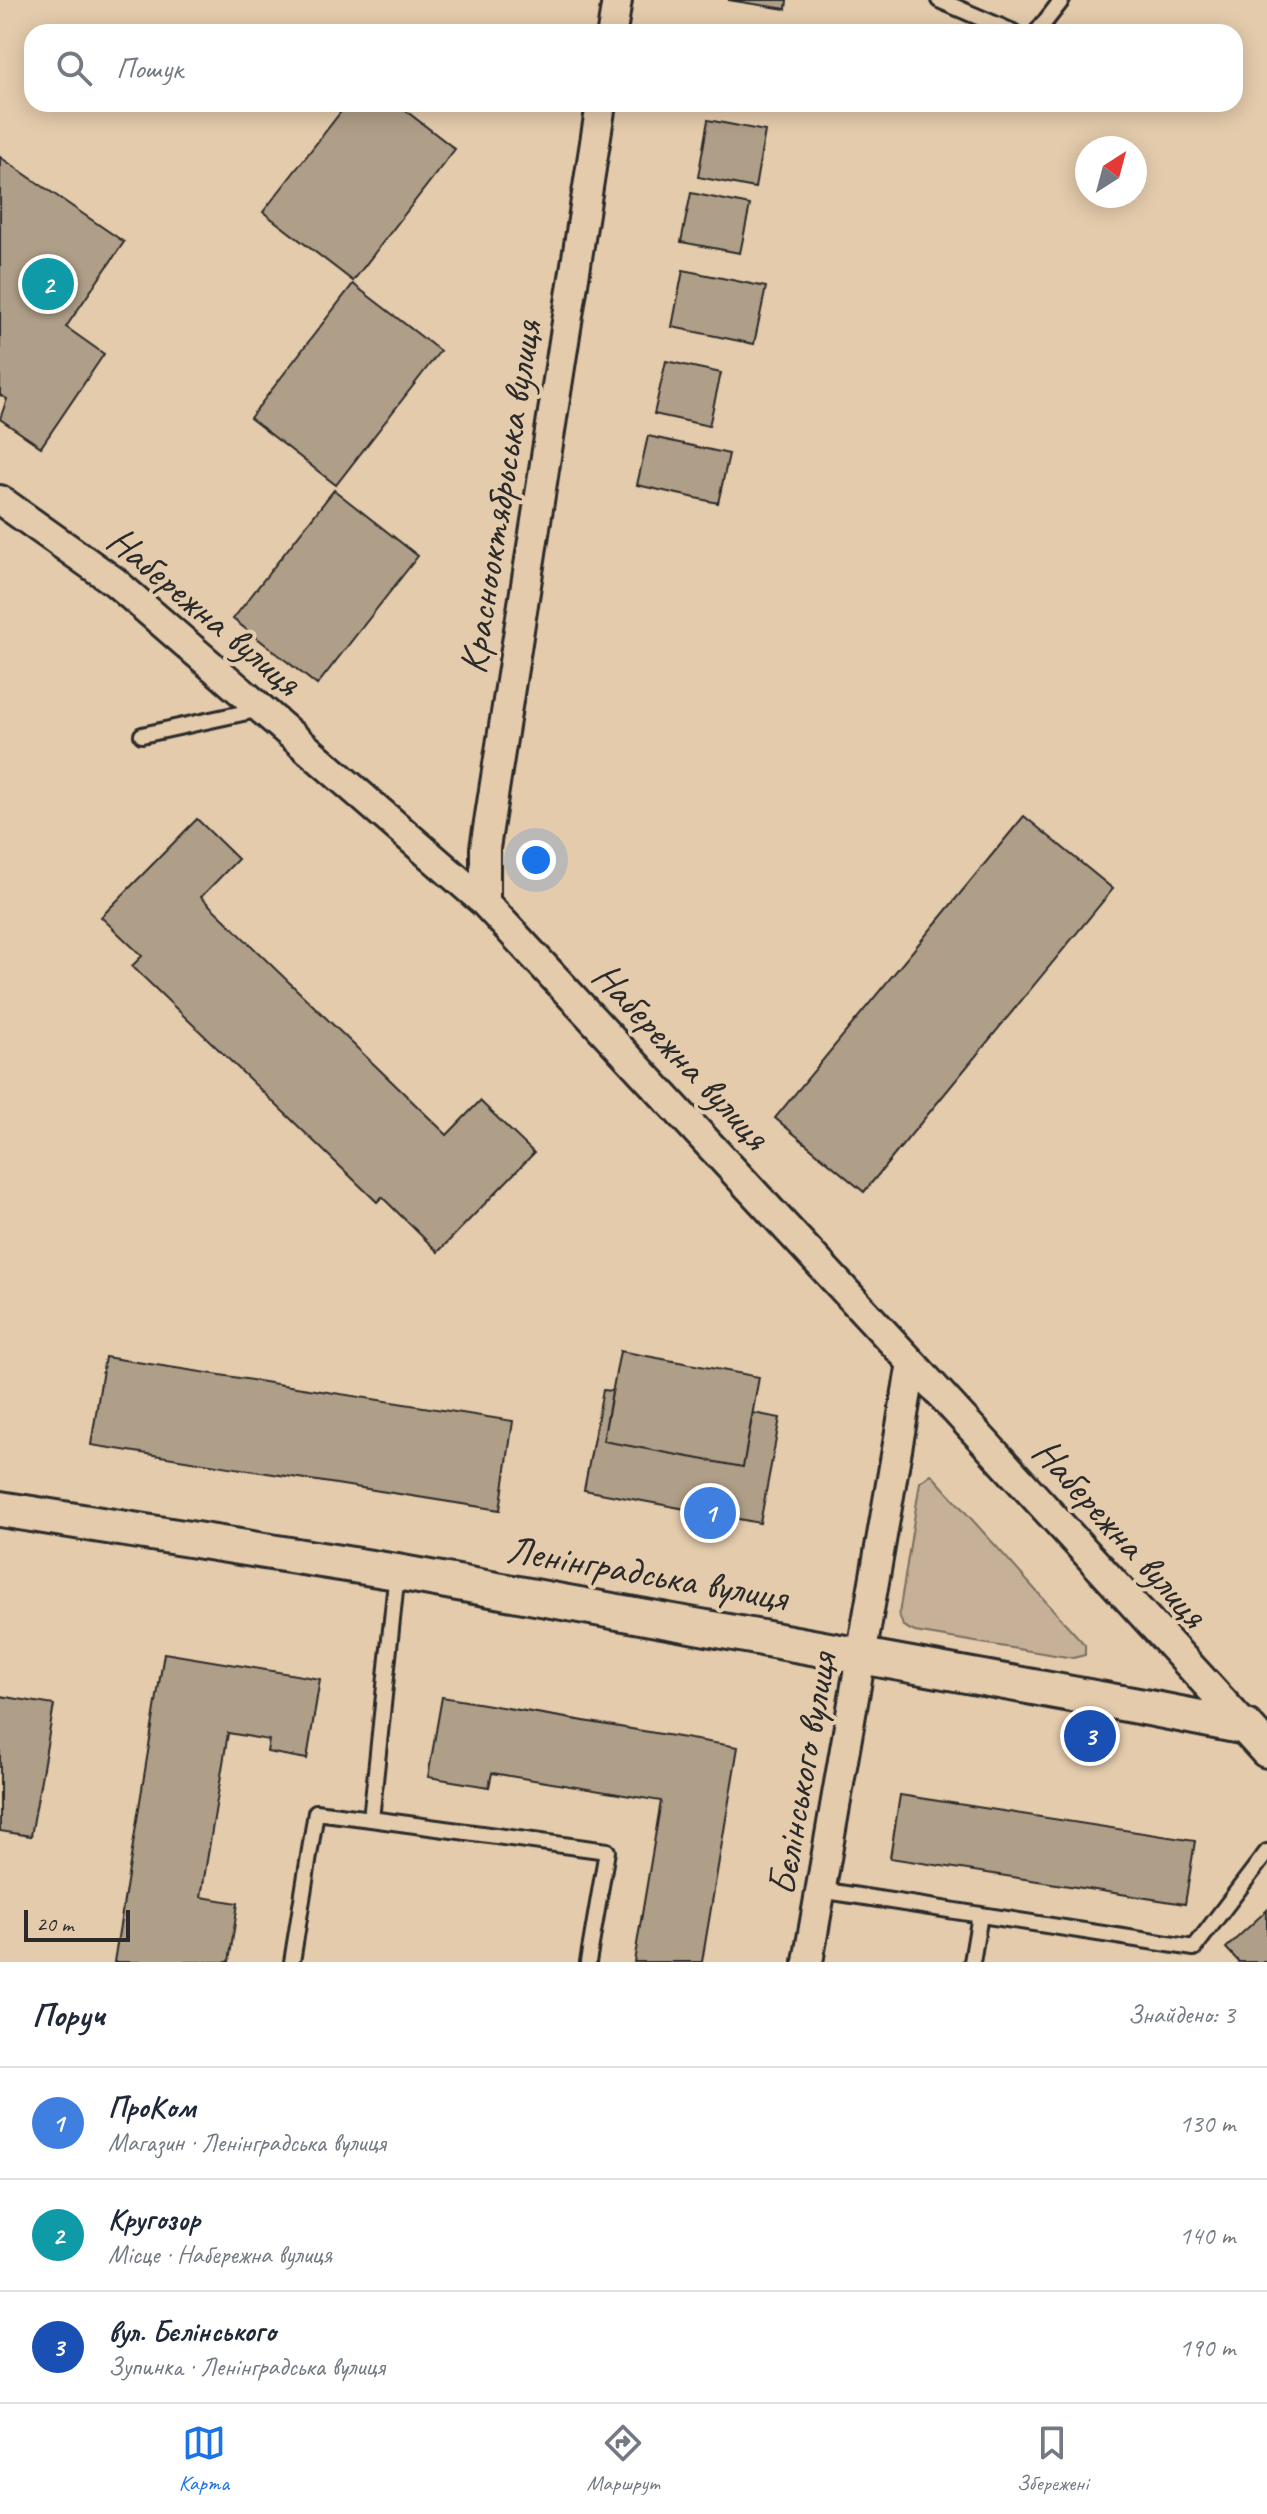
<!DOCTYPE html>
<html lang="uk">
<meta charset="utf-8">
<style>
:root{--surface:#fff;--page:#f2f2f3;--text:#1f2937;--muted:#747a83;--line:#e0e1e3;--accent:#1a73e8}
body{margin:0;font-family:Caveat,sans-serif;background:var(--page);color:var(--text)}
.compass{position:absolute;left:1075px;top:136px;width:72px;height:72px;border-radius:50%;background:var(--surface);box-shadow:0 4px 20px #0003;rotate:36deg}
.scale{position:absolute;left:24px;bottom:20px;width:106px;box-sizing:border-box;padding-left:8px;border:4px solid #2b2b2b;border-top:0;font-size:22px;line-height:28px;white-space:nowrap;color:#2b2b2b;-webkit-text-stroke:6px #e4cbac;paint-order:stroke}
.you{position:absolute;left:536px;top:860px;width:28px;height:28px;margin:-20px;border:6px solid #fff;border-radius:50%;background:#1a73e8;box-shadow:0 0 0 12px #1a73e833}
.badge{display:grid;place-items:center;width:52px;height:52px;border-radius:50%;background:var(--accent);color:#fff;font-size:26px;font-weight:700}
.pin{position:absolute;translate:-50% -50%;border:4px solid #fff;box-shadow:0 2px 8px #0006}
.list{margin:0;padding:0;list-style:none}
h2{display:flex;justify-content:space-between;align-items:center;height:104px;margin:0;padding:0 32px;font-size:34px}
h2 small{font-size:26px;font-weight:400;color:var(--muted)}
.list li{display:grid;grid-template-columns:52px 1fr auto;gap:24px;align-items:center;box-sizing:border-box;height:112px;padding:0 32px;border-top:2px solid var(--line)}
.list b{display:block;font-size:30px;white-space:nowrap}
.list p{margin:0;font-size:26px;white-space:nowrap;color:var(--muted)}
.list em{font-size:26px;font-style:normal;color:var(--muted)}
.icon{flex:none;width:44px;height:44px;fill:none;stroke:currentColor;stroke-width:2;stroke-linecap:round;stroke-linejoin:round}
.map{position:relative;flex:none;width:1267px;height:1962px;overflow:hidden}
.search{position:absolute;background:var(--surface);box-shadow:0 4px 20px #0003;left:24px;right:24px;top:24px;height:88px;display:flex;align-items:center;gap:20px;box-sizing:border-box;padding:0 28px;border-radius:24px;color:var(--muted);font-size:30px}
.sheet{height:440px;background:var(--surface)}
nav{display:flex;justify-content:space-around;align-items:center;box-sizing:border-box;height:112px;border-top:2px solid var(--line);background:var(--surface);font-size:22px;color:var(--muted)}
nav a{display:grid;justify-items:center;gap:4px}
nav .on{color:var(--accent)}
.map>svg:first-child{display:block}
</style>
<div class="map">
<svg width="1267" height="1962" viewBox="0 0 1267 1962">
<rect width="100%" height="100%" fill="#e4cbac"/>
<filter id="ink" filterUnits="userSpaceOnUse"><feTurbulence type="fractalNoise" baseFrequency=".0125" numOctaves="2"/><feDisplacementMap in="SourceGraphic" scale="16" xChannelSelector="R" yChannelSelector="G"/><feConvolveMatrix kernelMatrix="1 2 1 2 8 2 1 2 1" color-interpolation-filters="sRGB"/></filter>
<g filter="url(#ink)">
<!-- green -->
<path fill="#c6b097" stroke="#786e61" stroke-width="2" d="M931,1474L1085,1645V1655L1073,1658L915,1632L903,1626L899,1614L920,1482Z"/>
<!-- building -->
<path fill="#b09f88" stroke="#2b2b2b" stroke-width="2" d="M728,0H787L786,9Z
M347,104H397L455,149L353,281L263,212Z
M708,120L765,131L755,188L698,177Z
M0,157L124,242L66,327L104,354L41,447L0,419L7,399L0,395Z
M691,193L750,205L740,253L681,242Z
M683,270L766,287L754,344L672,327Z
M353,284L440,351L336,485L250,418Z
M666,361L721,373L709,426L654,414Z
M648,436L729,454L718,503L637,485Z
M334,490L418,556L317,685L233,619Z
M1024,816L1113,889L864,1192L775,1118Z
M197,819L238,859L201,897L447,1135L480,1101L534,1153L438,1252L382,1197L377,1202L132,966L142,956L101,917Z
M620,1351L759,1377L743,1467L603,1441Z
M105,1357L513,1421L500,1510L91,1445Z
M603,1390L612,1391L603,1441L743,1467L753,1413L780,1418L760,1523L584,1490Z
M164,1653L320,1679L307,1759L267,1752L269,1740L228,1733L201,1897L238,1903L229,1962H114Z
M0,1696L54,1705L31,1836L0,1831Z
M442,1697L738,1747L702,1962H634L661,1801L492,1773L489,1787L428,1777Z
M900,1795L1195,1841L1185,1904L890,1858Z
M1267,1910V1962H1239L1226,1948Z"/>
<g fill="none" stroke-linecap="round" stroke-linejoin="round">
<defs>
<path id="service" d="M939,0L1013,32
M1037,32L1062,0
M142,735L261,709
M397,1572L371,1819L607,1851L588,1962
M820,1890L1194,1948L1267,1852
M292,1962L316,1812L371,1819
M972,1962L980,1915"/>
<path id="minor" d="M612,32L617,0
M0,500L115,582L485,903L912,1363L1246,1727
M485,903V848L601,104
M808,1962L912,1363"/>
<path id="tertiary" d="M0,1509L397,1572L1149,1708L1246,1727L1267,1750"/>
</defs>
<!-- service casing -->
<use href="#service" stroke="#2b2b2b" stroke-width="20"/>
<!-- minor casing -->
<use href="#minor" stroke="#2b2b2b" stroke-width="34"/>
<!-- tertiary casing -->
<use href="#tertiary" stroke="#2b2b2b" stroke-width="40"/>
<!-- service -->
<use href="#service" stroke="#e4cbac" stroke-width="14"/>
<!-- minor -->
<use href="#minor" stroke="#e4cbac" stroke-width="28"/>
<!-- tertiary -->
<use href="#tertiary" stroke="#e4cbac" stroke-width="34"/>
</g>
</g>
<g text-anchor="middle" stroke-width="8" stroke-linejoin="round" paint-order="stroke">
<!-- street labels -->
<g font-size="40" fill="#2b2b2b" stroke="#e4cbac">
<text transform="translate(499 497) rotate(-81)" y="14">Краснооктябрьська вулиця</text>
<text transform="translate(205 610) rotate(40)" y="14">Набережна вулиця</text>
<text transform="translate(682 1055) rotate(47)" y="14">Набережна вулиця</text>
<text transform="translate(1121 1532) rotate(48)" y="14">Набережна вулиця</text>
<text transform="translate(647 1572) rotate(10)" y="14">Ленінградська вулиця</text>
<text transform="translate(801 1774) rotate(-80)" y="14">Бєлінського вулиця</text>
</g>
</g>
</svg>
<svg class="compass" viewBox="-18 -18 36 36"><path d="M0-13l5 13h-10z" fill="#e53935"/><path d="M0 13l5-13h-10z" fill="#747a83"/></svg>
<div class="scale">20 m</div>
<div class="you"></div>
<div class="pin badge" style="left:710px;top:1513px;background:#3f7fe0">1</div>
<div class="pin badge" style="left:48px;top:284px;background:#0f9aa8">2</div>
<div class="pin badge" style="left:1090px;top:1736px;background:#1a4fb4">3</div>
<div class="search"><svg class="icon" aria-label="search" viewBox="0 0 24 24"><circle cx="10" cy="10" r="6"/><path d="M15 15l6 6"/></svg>Пошук</div>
</div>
<section class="sheet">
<h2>Поруч<small>Знайдено: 3</small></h2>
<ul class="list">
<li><span class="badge" style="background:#3f7fe0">1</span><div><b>ПроКом</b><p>Магазин · Ленінградська вулиця</p></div><em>130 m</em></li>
<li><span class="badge" style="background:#0f9aa8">2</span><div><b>Кругозор</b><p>Місце · Набережна вулиця</p></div><em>140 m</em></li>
<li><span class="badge" style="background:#1a4fb4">3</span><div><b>вул. Бєлінського</b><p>Зупинка · Ленінградська вулиця</p></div><em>190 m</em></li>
</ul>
</section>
<nav>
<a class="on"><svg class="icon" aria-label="map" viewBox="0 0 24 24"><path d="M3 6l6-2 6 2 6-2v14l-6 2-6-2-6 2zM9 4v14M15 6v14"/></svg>Карта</a>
<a><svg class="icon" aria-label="directions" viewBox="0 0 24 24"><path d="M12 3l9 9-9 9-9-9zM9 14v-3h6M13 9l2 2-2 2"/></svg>Маршрут</a>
<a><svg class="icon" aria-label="saved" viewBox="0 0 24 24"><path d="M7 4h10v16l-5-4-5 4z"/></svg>Збережені</a>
</nav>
